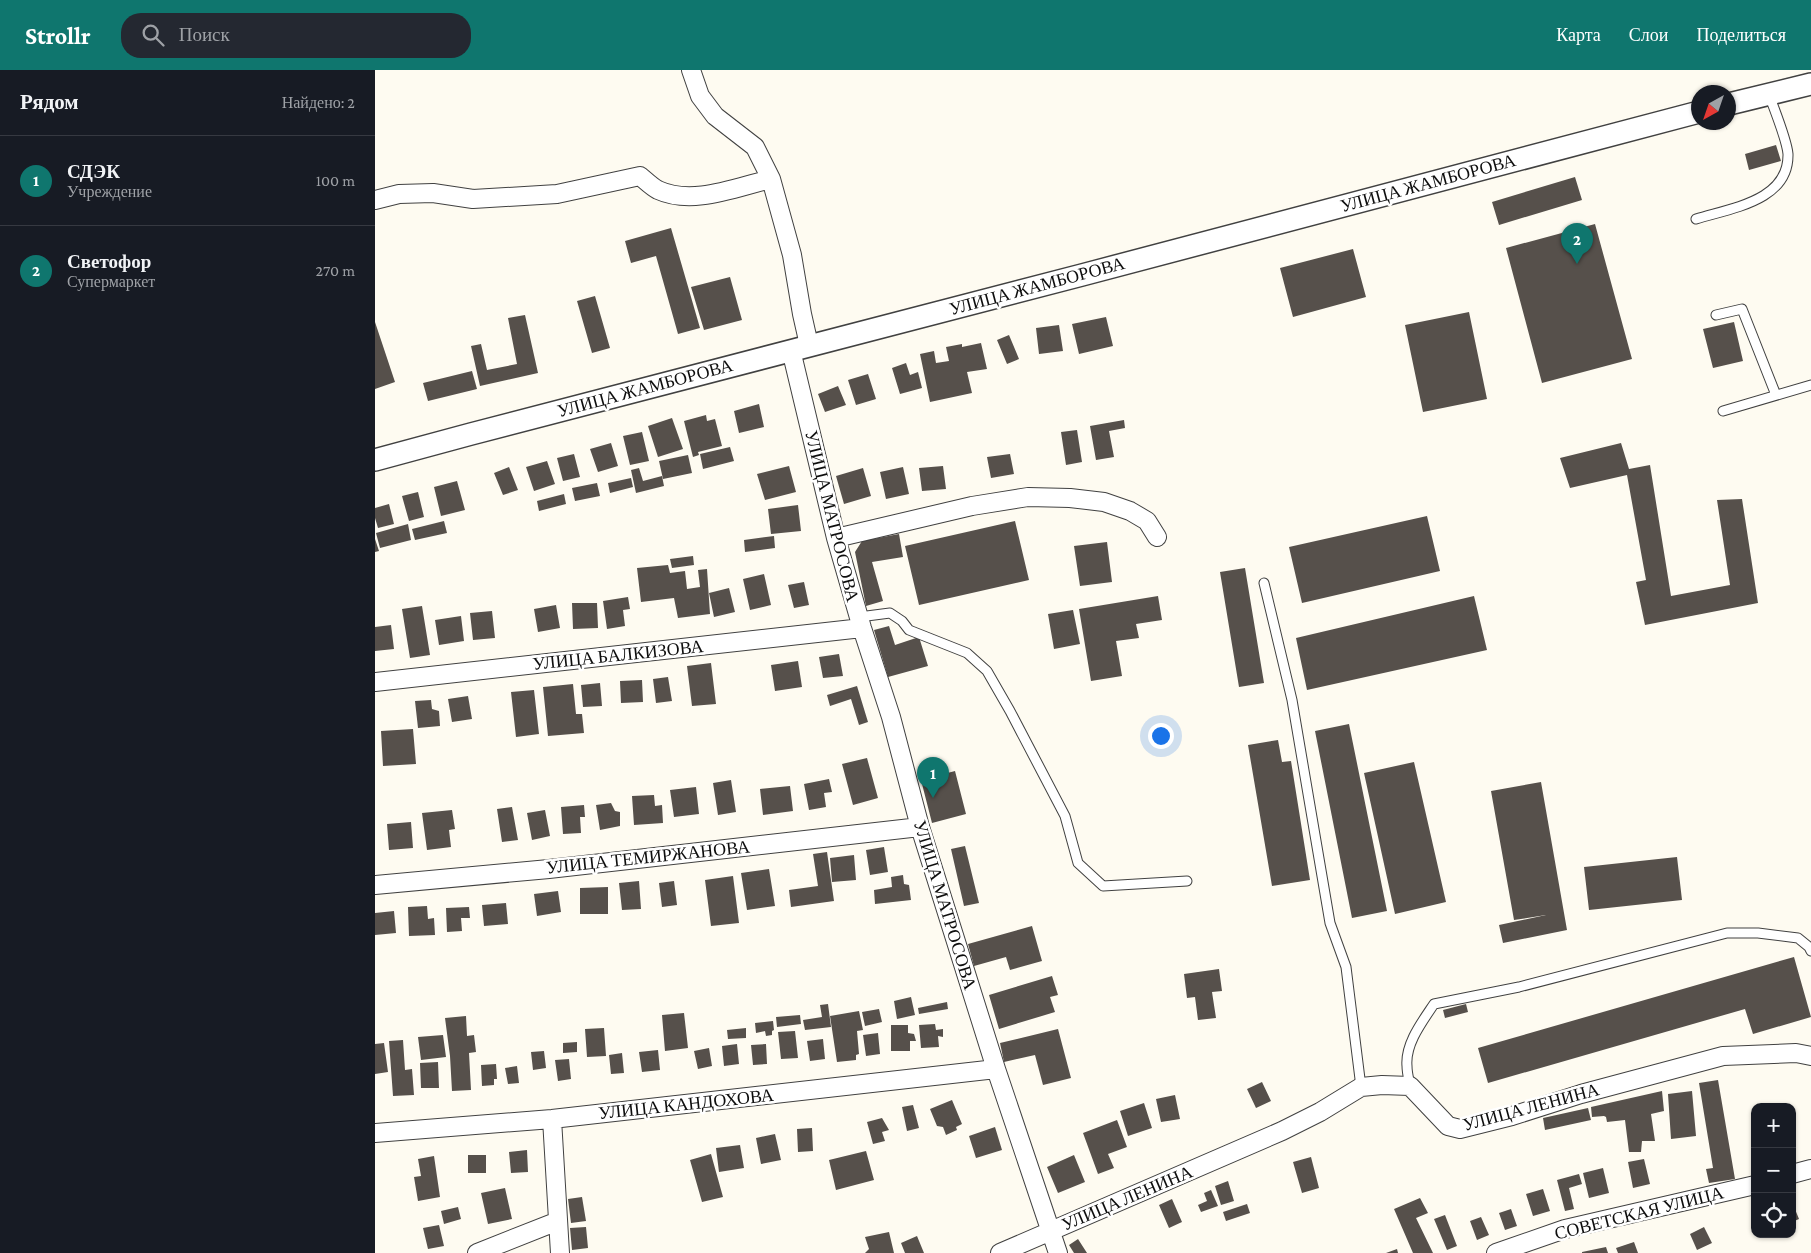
<!DOCTYPE html>
<html lang="ru">
<meta charset="utf-8">
<style>
:root{--surface:#171b24;--page:#242831;--text:#f1f3f6;--muted:#9ea1a6;--line:#363941;--accent:#0f766e}
body{margin:0;font-family:"Crimson Pro",serif;background:var(--page);color:var(--text)}
.controls{position:absolute;right:15px;bottom:15px;display:grid;overflow:hidden;border-radius:10px;box-shadow:0 1px 4px #0004}
.controls button{width:45px;height:45px;display:grid;place-items:center;padding:0;border:0;border-bottom:1px solid var(--line);background:var(--surface);color:var(--text);font:25px sans-serif}
.compass{position:absolute;left:1316px;top:15px;width:45px;height:45px;border-radius:50%;background:var(--surface);box-shadow:0 1px 4px #0004;rotate:220deg}
.you{position:absolute;left:785px;top:665px;width:18px;height:18px;margin:-12px;border:4px solid #fff;border-radius:50%;background:#1a73e8;box-shadow:0 0 0 8px #1a73e833}
.badge{display:grid;place-items:center;width:32px;height:32px;border-radius:50%;background:var(--accent);color:#fff;font-size:16px;font-weight:700}
.pin{position:absolute;translate:-50% -41px;filter:drop-shadow(0 1px 2px #0008)}
.pin::after{content:'';position:absolute;top:26px;width:18px;height:15px;background:inherit;clip-path:polygon(0 0,100% 0,50% 100%)}
.list{margin:0;padding:0;list-style:none}
h2{display:flex;justify-content:space-between;align-items:center;height:65px;margin:0;padding:0 20px;font-size:21px}
h2 small{font-size:16px;font-weight:400;color:var(--muted)}
.list li{display:grid;grid-template-columns:32px 1fr auto;gap:15px;align-items:center;box-sizing:border-box;height:90px;padding:0 20px;border-top:1px solid var(--line)}
.list b{display:block;font-size:19px;white-space:nowrap}
.list p{margin:0;font-size:16px;white-space:nowrap;color:var(--muted)}
.list em{font-size:16px;font-style:normal;color:var(--muted)}
.icon{flex:none;width:28px;height:28px;fill:none;stroke:currentColor;stroke-width:2;stroke-linecap:round;stroke-linejoin:round}
.map{position:relative;flex:none;width:1436px;height:1183px;overflow:hidden}
header{display:flex;align-items:center;gap:30px;box-sizing:border-box;height:70px;padding:0 25px;background:var(--accent);color:#fff}
header strong{font-size:24px}
nav{display:flex;gap:28px;margin-inline-start:auto;font-size:18px}
.search{width:350px;height:45px;background:var(--page);display:flex;align-items:center;gap:12px;box-sizing:border-box;padding:0 18px;border-radius:20px;color:var(--muted);font-size:19px}
main{display:flex}
aside{flex:1;background:var(--surface)}
.map>svg:first-child{display:block}
</style>
<header>
<strong>Strollr</strong>
<div class="search"><svg class="icon" aria-label="search" viewBox="0 0 24 24"><circle cx="10" cy="10" r="6"/><path d="M15 15l6 6"/></svg>Поиск</div>
<nav><a>Карта</a><a>Слои</a><a>Поделиться</a></nav>
</header>
<main>
<aside>
<h2>Рядом<small>Найдено: 2</small></h2>
<ul class="list">
<li><span class="badge">1</span><div><b>СДЭК</b><p>Учреждение</p></div><em>100 m</em></li>
<li><span class="badge">2</span><div><b>Светофор</b><p>Супермаркет</p></div><em>270 m</em></li>
</ul>
</aside>
<div class="map">
<svg width="1436" height="1183" viewBox="0 0 1436 1183">
<rect width="100%" height="100%" fill="#fefbf1"/>
<!-- building -->
<path fill="#56504b" d="M1401,75L1406,91L1374,100L1370,84Z
M1200,107L1207,130L1124,155L1117,132Z
M1220,154L1257,289L1167,313L1131,178Z
M296,158L325,258L303,264L281,186L256,193L250,171Z
M978,179L991,227L918,247L905,198Z
M355,207L367,250L329,260L316,217Z
M220,226L235,278L217,283L202,231Z
M1094,242L1112,329L1048,342L1030,255Z
M150,245L163,303L105,316L96,276L106,274L112,300L142,294L133,248Z
M731,247L738,276L704,284L697,254Z
M0,252L20,312L0,319Z
M1359,252L1368,291L1338,298L1328,259Z
M684,255L688,281L664,284L661,258Z
M634,265L644,289L632,294L622,270Z
M606,273L612,299L592,302L597,323L555,332L545,284L559,281L561,293L574,291L571,277L587,274V277Z
M531,293L535,305L543,302L547,318L525,324L517,298Z
M97,301L102,319L53,331L48,313Z
M493,304L501,329L481,335L473,310Z
M463,316L471,335L450,342L443,324Z
M384,334L389,357L364,363L359,341Z
M331,345L332,351L340,349L347,376L323,382L324,385L318,387L309,351Z
M297,348L308,379L283,387L273,356Z
M749,350L750,358L734,361L739,387L721,390L715,356Z
M702,360L707,392L691,395L686,362Z
M267,362L274,391L255,395L248,366Z
M236,373L243,396L223,402L215,379Z
M1246,373L1254,399L1275,395L1296,526L1355,515L1342,430L1367,429L1383,533L1270,555L1261,512L1271,510L1252,405L1195,418L1185,388Z
M355,377L359,391L328,399L325,384Z
M199,384L205,407L188,411L182,388Z
M635,384L639,404L616,408L612,387Z
M313,385L317,403L288,409L284,391Z
M172,391L180,414L159,421L151,397Z
M414,396L421,422L390,430L382,404Z
M568,396L571,419L547,421L544,398Z
M134,397L143,420L128,425L119,403Z
M528,397L534,424L511,429L505,402Z
M264,398L268,411L287,406L289,416L261,423L256,400Z
M488,398L496,426L469,434L461,406Z
M256,408L258,417L235,423L233,413Z
M82,411L90,440L66,446L59,417Z
M222,413L225,426L200,431L197,418Z
M43,422L49,447L34,451L27,426Z
M189,424L191,434L164,441L162,431Z
M14,434L19,454L3,458L0,448V438Z
M423,435L426,461L396,464L393,439Z
M1052,446L1065,501L927,533L914,477Z
M69,451L72,463L40,470L37,459Z
M640,451L654,510L544,535L530,476Z
M33,454L36,470L5,478L1,463Z
M524,464L528,487L497,492L508,531L491,536L480,482L487,471Z
M399,466L400,478L370,482L369,470Z
M0,469L4,481L0,482Z
M732,472L737,512L705,516L699,476Z
M318,486L319,495L297,498L295,489Z
M293,495L295,503L310,501L312,519L325,517L323,500L332,499L335,544L303,548L299,528L266,532L262,498Z
M870,498L889,613L864,617L845,502Z
M389,504L396,535L375,540L368,509Z
M429,512L434,535L419,538L413,515Z
M354,518L360,542L339,547L334,523Z
M783,526L787,550L761,554L764,568L741,571L747,606L716,611L704,539Z
M1099,526L1112,580L932,620L921,568Z
M253,527L255,539L248,540L250,556L232,559L228,531Z
M197,533H222L223,558L198,559Z
M181,535L185,558L163,562L159,539Z
M47,536L55,585L35,588L27,539Z
M698,540L705,574L679,579L673,544Z
M117,541L120,568L98,570L95,543Z
M86,546L89,571L64,575L60,550Z
M16,555L19,579L0,581V557Z
M514,556L520,575L544,567L553,596L513,607L499,560Z
M464,584L468,606L448,608L444,587Z
M423,591L427,617L400,621L396,595Z
M336,593L341,634L317,636L312,596Z
M293,607L297,631L281,633L278,609Z
M267,610L268,632L246,633L245,611Z
M225,613L227,636L208,637L206,615Z
M198,614L201,644H207L209,663L173,666L168,617Z
M482,616L493,652L484,655L476,629L455,636L452,625Z
M159,620L164,664L141,667L136,622Z
M93,626L97,649L77,652L73,629Z
M56,630L57,639L64,641L65,656L43,658L40,631Z
M974,654L1012,841L977,848L940,661Z
M38,659L41,694L8,696L6,661Z
M903,670L907,692L916,691L935,810L897,816L873,675Z
M492,688L503,728L478,735L467,694Z
M1039,692L1071,832L1020,844L989,703Z
M580,701L591,744L557,753L546,710Z
M454,709L457,722L449,723L451,737L434,740L429,714Z
M356,710L361,742L343,745L338,713Z
M1166,712L1192,860L1128,873L1124,855L1171,845L1139,850L1116,721Z
M415,716L418,741L388,745L385,719Z
M321,717L324,744L299,747L295,720Z
M279,725L280,736L287,735L288,753L259,755L257,726Z
M236,733L240,741L245,742V756L225,760L221,735Z
M209,735L210,747H205L206,763L188,764L186,737Z
M137,737L143,770L127,772L122,739Z
M77,740L80,759L74,760L76,777L52,780L47,743Z
M170,740L175,766L157,770L152,743Z
M36,752L38,778L14,780L12,754Z
M590,776L604,833L589,836L576,779Z
M509,777L513,802L495,805L491,780Z
M452,782L459,831L416,837L414,820L443,816L438,784Z
M479,785L481,810L457,812L455,788Z
M1302,787L1307,830L1214,840L1209,797Z
M394,799L400,836L372,840L366,803Z
M528,805L529,814L534,815L536,830L500,834L499,820L517,817L516,807Z
M358,806L364,853L336,856L330,810Z
M264,811L266,839L247,840L244,813Z
M299,811L302,835L287,837L284,813Z
M233,817V844H205V818Z
M183,821L186,842L162,846L159,824Z
M131,833L133,854L109,856L107,835Z
M52,836L53,849L59,848L60,865L34,866L33,837Z
M94,837L95,848H86L87,861L72,862L71,838Z
M19,841L21,863L0,865V843Z
M657,856L667,891L635,900L631,887L599,896L593,874Z
M1419,887L1436,947L1378,964L1370,939L1113,1013L1103,978Z
M844,899L847,921L837,922L841,948L823,950L820,927L812,928L809,904Z
M677,906L683,925L675,927L680,942L624,959L614,925Z
M536,927L540,945L522,949L519,931Z
M572,932L573,939L544,944L543,938Z
M453,934L456,957L430,960L428,950L447,947L445,935Z
M1091,934L1093,942L1070,948L1068,940Z
M504,939L507,952L490,956L487,942Z
M484,941L488,960L482,961L484,984L481,985V990L462,992L455,946Z
M309,943L313,978L290,981L287,945Z
M425,945L426,954L402,957L401,947Z
M91,946L92,966L99,965L101,982L94,983L96,1020L77,1021L75,986L70,948Z
M398,951L399,960L397,961V965L391,966L390,961L381,963L380,953Z
M560,954L561,960L568,959V967L563,966L564,977L546,978L544,955Z
M516,955H533V963L539,964L541,971H535V981H516Z
M229,958L231,986L212,987L210,959Z
M371,958V968L353,969L352,960Z
M683,959L696,1008L668,1015L660,985L629,992L625,973Z
M420,961L423,988L406,989L403,962Z
M503,963L505,984L491,986L488,965Z
M68,965L71,987L46,990L43,967Z
M448,969L450,989L435,991L432,971Z
M28,970L30,1000L37,999L39,1025L18,1026L14,971Z
M202,972V982L188,983V973Z
M9,973L13,1002L0,1004V974Z
M362,974L364,994L349,996L347,976Z
M391,974L392,994L378,995L376,975Z
M334,978L337,996L323,999L319,981Z
M283,980L285,1000L267,1002L264,982Z
M169,981L171,998L158,1000L156,982Z
M247,983L249,1003L236,1004L234,985Z
M194,989L196,1009L183,1011L180,990Z
M63,992L64,1018H46L45,993Z
M121,994L122,1009H119V1015L107,1016L106,995Z
M142,996L144,1013L133,1014L130,998Z
M1343,1010L1360,1109L1334,1113L1331,1099L1338,1098L1324,1013Z
M887,1012L896,1031L881,1038L872,1019Z
M1287,1021L1289,1041L1276,1044L1280,1071H1267L1266,1082H1254L1250,1050L1232,1052L1231,1047L1229,1046L1217,1047L1216,1037Z
M1317,1021L1321,1066L1296,1069L1293,1024Z
M800,1025L805,1049L786,1052L781,1029Z
M577,1030L587,1054L581,1057L582,1060L571,1065L568,1057L562,1056L555,1039Z
M769,1033L777,1058L753,1066L745,1041Z
M538,1035L544,1058L532,1061L527,1037Z
M1213,1038L1216,1050L1170,1060L1168,1048Z
M507,1048L514,1060L507,1062L510,1071L498,1074L492,1052Z
M742,1050L752,1077L733,1084L739,1098L723,1104L708,1063Z
M620,1057L627,1080L601,1088L594,1066Z
M437,1058L438,1081L423,1082L422,1059Z
M400,1064L406,1090L386,1094L381,1068Z
M365,1075L369,1098L344,1102L341,1078Z
M152,1080L153,1102L136,1103L134,1082Z
M491,1081L499,1110L461,1120L454,1090Z
M336,1084L348,1127L327,1132L315,1090Z
M93,1085H111V1103H93Z
M699,1085L710,1112L683,1123L672,1097Z
M59,1086L65,1127L43,1131L39,1107L46,1106L43,1089Z
M936,1087L944,1118L927,1123L918,1092Z
M1269,1089L1275,1114L1258,1118L1253,1092Z
M1228,1098L1234,1123L1214,1128L1208,1103Z
M1204,1104L1207,1114L1194,1118L1199,1139L1190,1141L1182,1110Z
M853,1111L859,1131L846,1135L840,1116Z
M130,1118L137,1149L113,1154L106,1123Z
M1168,1119L1175,1141L1158,1146L1151,1124Z
M836,1120L843,1136L826,1142L823,1135L832,1131L829,1123Z
M207,1127L211,1151L196,1153L193,1129Z
M1045,1128L1053,1143L1041,1148L1058,1183H1038L1019,1139Z
M797,1129L807,1152L794,1158L784,1135Z
M1417,1132L1424,1149L1417,1152Z
M872,1134L875,1143L851,1151L848,1142Z
M83,1137L86,1149L69,1154L66,1141Z
M1136,1139L1142,1156L1130,1160L1124,1143Z
M1070,1145L1082,1176L1072,1180L1059,1149Z
M1106,1147L1114,1165L1102,1170L1095,1151Z
M64,1155L69,1176L53,1179L48,1158Z
M211,1157L213,1178L197,1180L195,1158Z
M1329,1157L1337,1173L1322,1180L1315,1164Z
M514,1162L519,1183H490L494,1179L490,1167Z
M542,1166L549,1183H530L526,1173Z
M703,1169L712,1183H699L694,1175Z
M1259,1172L1263,1183H1243L1241,1178Z
M1231,1177L1233,1183H1207V1182Z
M1022,1179L1023,1183H1011Z"/>
<g fill="none" stroke-linecap="round" stroke-linejoin="round">
<defs>
<path id="service" d="M1321,149C1356,138 1414,131 1413,84C1412,71 1399,38 1394,25
M1341,245L1367,239L1401,325
M1348,341L1436,315
M889,513L917,630L955,853L971,897L986,1017
M484,547L515,543L527,551L534,560L592,583L612,601L635,641L690,746L703,793L728,816L812,811
M1035,1016C1034,1010 1032,1003 1032,996C1030,974 1047,952 1059,934L1144,917L1352,863H1383L1423,868L1434,877L1436,881"/>
<path id="minor" d="M316,0L325,26L340,46L380,77L396,109L417,185L427,244L434,275
M0,130L24,124L58,123L98,129L182,124L265,106C270,110 277,117 283,120C318,136 361,117 396,109
M416,280L461,468L487,558L516,647L545,757L621,999L683,1183
M461,468L597,436L653,427L695,428L729,432L755,441L772,451L782,467
M0,612L487,558
M0,815L174,799L545,757
M177,1049L185,1183
M0,1063L177,1049L621,999
M1417,1104L1436,1099
M102,1183L183,1151
M625,1183L907,1061L945,1042L986,1017L1007,1015L1035,1016L1073,1056L1085,1059L1137,1046L1206,1024L1348,986L1421,983L1436,986
M1121,1183L1190,1159L1380,1115"/>
<path id="tertiary" d="M1354,34L1436,14
M0,390L96,364L707,205L1324,42"/>
</defs>
<!-- service casing -->
<use href="#service" stroke="#414141" stroke-width="11"/>
<!-- minor casing -->
<use href="#minor" stroke="#414141" stroke-width="20"/>
<!-- tertiary casing -->
<use href="#tertiary" stroke="#414141" stroke-width="24"/>
<!-- service -->
<use href="#service" stroke="#fff" stroke-width="9"/>
<!-- minor -->
<use href="#minor" stroke="#fff" stroke-width="18"/>
<!-- tertiary -->
<use href="#tertiary" stroke="#fff" stroke-width="21"/>
</g>
<g text-anchor="middle" stroke-width="5" stroke-linejoin="round" paint-order="stroke">
<!-- street labels -->
<g font-size="18" fill="#0e0e0e" stroke="#fff">
<text transform="translate(1053 113) rotate(-15)" y="6">УЛИЦА ЖАМБОРОВА</text>
<text transform="translate(662 216) rotate(-15)" y="6">УЛИЦА ЖАМБОРОВА</text>
<text transform="translate(270 318) rotate(-15)" y="6">УЛИЦА ЖАМБОРОВА</text>
<text transform="translate(457 446) rotate(76)" y="6">УЛИЦА МАТРОСОВА</text>
<text transform="translate(243 585) rotate(-6)" y="6">УЛИЦА БАЛКИЗОВА</text>
<text transform="translate(273 787) rotate(-6)" y="6">УЛИЦА ТЕМИРЖАНОВА</text>
<text transform="translate(570 835) rotate(73)" y="6">УЛИЦА МАТРОСОВА</text>
<text transform="translate(311 1034) rotate(-6)" y="6">УЛИЦА КАНДОХОВА</text>
<text transform="translate(1156 1037) rotate(-15)" y="6">УЛИЦА ЛЕНИНА</text>
<text transform="translate(752 1128) rotate(-23)" y="6">УЛИЦА ЛЕНИНА</text>
<text transform="translate(1264 1143) rotate(-14)" y="6">СОВЕТСКАЯ УЛИЦА</text>
</g>
</g>
</svg>
<div class="controls">
<button>+</button>
<button>−</button>
<button><svg class="icon" aria-label="locate" viewBox="0 0 24 24"><circle cx="12" cy="12" r="6"/><path d="M12 2v4M12 18v4M2 12h4M18 12h4"/></svg></button>
</div>
<svg class="compass" viewBox="-18 -18 36 36"><path d="M0-13l5 13h-10z" fill="#e53935"/><path d="M0 13l5-13h-10z" fill="#9ea1a6"/></svg>
<div class="you"></div>
<div class="pin badge" style="left:558px;top:728px">1</div>
<div class="pin badge" style="left:1202px;top:194px">2</div>
</div>
</main>
